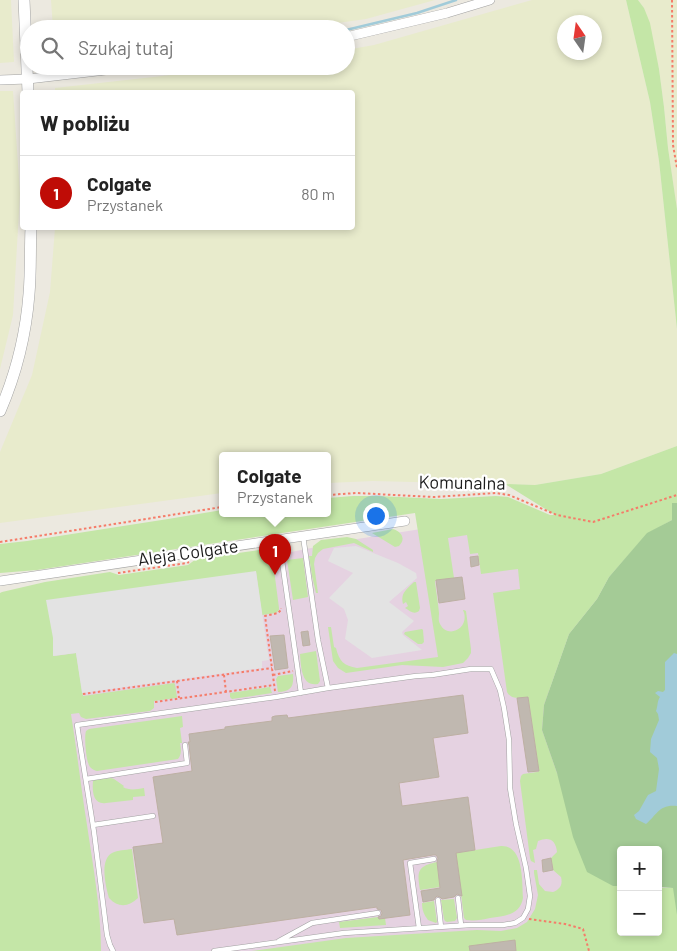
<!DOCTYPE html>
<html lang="pl">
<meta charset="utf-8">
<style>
:root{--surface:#fff;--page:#f6f6f6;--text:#222;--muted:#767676;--line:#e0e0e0;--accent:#bf0c06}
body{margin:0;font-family:Barlow,sans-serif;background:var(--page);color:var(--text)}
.controls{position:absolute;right:15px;bottom:15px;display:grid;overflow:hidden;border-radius:5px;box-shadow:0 2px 8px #0003}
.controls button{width:45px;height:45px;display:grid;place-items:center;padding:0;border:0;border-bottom:1px solid var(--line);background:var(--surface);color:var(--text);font:25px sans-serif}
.compass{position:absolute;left:557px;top:15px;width:45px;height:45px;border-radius:50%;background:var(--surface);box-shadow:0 2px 8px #0003;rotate:347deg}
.you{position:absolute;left:375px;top:515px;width:18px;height:18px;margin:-12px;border:4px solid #fff;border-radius:50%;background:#1a73e8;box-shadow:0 0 0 8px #1a73e833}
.badge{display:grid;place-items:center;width:32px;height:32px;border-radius:50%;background:var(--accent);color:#fff;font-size:16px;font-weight:700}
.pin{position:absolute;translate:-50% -41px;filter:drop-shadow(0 1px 2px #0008)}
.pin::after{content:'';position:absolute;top:26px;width:18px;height:15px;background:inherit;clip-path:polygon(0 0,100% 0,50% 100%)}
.popup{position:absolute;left:219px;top:452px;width:112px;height:65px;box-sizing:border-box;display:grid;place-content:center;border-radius:5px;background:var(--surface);filter:drop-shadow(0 1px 4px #0005);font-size:16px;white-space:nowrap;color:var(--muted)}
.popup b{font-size:19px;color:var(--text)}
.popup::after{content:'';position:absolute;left:50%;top:100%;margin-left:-10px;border:10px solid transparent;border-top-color:var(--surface)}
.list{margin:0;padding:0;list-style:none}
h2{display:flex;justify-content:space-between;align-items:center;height:65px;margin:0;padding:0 20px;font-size:21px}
h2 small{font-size:16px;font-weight:400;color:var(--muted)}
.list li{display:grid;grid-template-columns:32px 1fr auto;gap:15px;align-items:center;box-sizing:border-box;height:75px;padding:0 20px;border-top:1px solid var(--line)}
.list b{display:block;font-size:19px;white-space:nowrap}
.list p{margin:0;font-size:16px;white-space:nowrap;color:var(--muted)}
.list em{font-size:16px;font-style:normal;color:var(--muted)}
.icon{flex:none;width:28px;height:28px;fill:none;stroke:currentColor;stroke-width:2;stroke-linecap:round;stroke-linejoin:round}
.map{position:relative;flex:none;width:677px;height:951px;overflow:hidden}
.search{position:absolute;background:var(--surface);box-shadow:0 2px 8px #0003;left:20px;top:20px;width:335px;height:55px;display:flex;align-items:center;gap:12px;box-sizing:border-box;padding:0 18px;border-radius:28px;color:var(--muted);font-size:19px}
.panel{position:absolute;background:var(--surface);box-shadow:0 2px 8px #0003;left:20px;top:90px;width:335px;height:140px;border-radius:5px}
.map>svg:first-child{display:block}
</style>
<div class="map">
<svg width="677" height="951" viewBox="0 0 677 951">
<rect width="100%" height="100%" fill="#ece9e0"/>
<!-- industrial -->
<path fill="#e5d2e1" d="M517,514L596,951H0V614L246,561L351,540Z"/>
<!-- farmland -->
<path fill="#e8ebcc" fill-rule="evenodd" d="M0,0H11L14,62L0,63Z
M51,0H435L366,19L295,29H53Z
M532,0H626L650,102L659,161L677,329V446L601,474L535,485L373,481L328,483V456H222V493L0,523V452L32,375L50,292L55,228H352V92H55V88L251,66H346V50L374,45ZM564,22H594V52H564Z
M638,0H677V209L668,148L664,107L659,69L644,8Z
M0,91H13L20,194L13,315L0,369Z"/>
<!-- grass -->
<path fill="#c4e6a7" d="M626,0H638L644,8L650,23L659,69L664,107L668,148L677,209V329L659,161L650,102Z
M677,446V503H672V520L647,534L609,577L597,599L569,634L544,705L542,730L557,773L613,886H621V932H658V888H677V951H252L346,938L477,930L501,931L517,928L527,922L535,909L538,895L534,873V870H537L539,884L545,891L553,892C560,889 563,885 561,877L553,870L551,858L557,852C556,840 549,836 538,841L536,849L533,850L535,863L531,861L530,858L520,781L521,776L523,774L537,772L539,771L528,697C520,697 512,701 507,692L493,593L520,589L518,569L481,574L478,553L470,554L467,535L448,538L454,578L435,581C436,591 438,602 439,613C439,617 438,620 440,624C448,640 471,628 463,610H464L466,611L471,649V653L468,658L463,663L443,667L402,665L346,673L338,668L333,661L328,627H331L334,647L336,648C339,661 344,666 357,668L438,657L415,513L37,570L0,573V544L27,541L168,519L222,510V514H328V498L353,496H378L441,499L496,496L508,497L550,515H555L505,484L535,485L601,474Z
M393,529C402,532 406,539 399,546L395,547L372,533Z
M347,537L356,539L373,550V552L354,543L323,549L318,553L315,558L314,564L318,593H316L312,576L309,556H312L313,546L321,540Z
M259,550C268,550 271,553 273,562L279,608V610L276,613L262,615L256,572L53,639L54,656L76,653L83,696L174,683L175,684L177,697L176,698L154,701V708L150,711L86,719L81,717L79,713L71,714C77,751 81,788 87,825C93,866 101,909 101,951H0V593L2,592L45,582L110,572L119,575L188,565L196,559Z
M303,558L308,597L293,600L287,560Z
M414,582H416L420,608L419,611C414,615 410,611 405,608L408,606L406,602L403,604C400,593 407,589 414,582Z
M422,629L423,630L424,642L422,644H418L404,634L405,632Z
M316,651L320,681L318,684C301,687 301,666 300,654Z
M293,674C294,687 291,691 278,692L276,679L278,676Z
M270,687L272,693L232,699L230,697V693Z
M182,716L183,727L180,728L182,743H180C181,749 182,754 178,759L97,771C94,770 93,770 90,767C86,762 84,737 86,731L89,729Z
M111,778L114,779L124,786L123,787C130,791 137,789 144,788L145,796L133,797V800L106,803C93,805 92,791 93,781L95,780Z
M501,846C524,845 522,882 523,898C520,915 505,916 490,918C482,920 474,921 466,920L464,918L456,853Z
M132,849L138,898C129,907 118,908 109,898C106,887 99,860 112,853C118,850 125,850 132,849Z
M437,862L440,887L420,890C417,872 417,866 437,862Z
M454,899L457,918L455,921L447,922L445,921L444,919L441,900Z
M434,901L437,922L436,923L428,920C424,915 422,910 422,903Z
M378,917L379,919L385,918L386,925L340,928L339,922Z"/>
<!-- forest -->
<path fill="#a4cb96" d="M672,503H677V915L673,888L658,887V850H621V886H613L587,872L573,837L557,773L542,730L544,705L569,634L597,599L609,577L647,533L672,520Z"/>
<!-- parking -->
<path fill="#e3e3e3" d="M356,546L398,563L416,573L417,578L389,602L414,621L402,632L403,635L422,650L372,658L345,639L348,620L344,609L329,598L353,573L328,561L334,548Z
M256,571L269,660L262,661V668L82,693L76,653L53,656V638L46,600Z"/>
<!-- water -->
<path fill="#a1cbd9" d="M674,653L677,654V806C659,804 657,815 646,824L636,819L634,815L639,811L648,795L656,791L659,769L657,758L650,752L651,739L659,720L658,714L656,711C658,706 657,701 660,697L655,693L658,691L663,692L665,690V662Z"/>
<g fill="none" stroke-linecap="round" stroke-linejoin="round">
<!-- stream -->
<path stroke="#a1cbd9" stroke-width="2.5" d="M346,30L417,13L456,0"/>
</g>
<!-- building -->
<path fill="#c0b8b0" stroke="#bdb0a3" d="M478,556L479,565L471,567L470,557Z
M462,577L465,599L439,603L436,580Z
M308,631L310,645L303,646L301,632Z
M284,635L288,668L275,670L270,636Z
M463,695L468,733L433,738L439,777L399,783L402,806L468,797L475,850L456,853L462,896L457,894L454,897L442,899L440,897L437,896L435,898L434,900L423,902L421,891L440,888L437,862L438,858L436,855H433L403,860L410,915L379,919L378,917L381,916L382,913L381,910L377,909V907L177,935L174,919L144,923L133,847L163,843L153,777L192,771L189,745L188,742H190L189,734L225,729V727L272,721V717L275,716L287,715L288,718Z
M528,697L539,771L528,772L517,698Z
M551,858L553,870L543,872L542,860Z
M515,940L516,951H470L469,946Z"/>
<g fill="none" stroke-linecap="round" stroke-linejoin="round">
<defs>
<path id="service" d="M303,536L318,640L328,688
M279,540L301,693
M86,779L187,763L185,745
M93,825L153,816
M458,898L461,925
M438,900L441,927
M419,928L410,863L434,859
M279,941L312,923L378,913
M113,951L110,945L107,935L94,832L77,725L276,697L328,688L416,676L432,675L471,669H491L500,690L504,708L509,740L510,788L516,824L526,868L530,896L528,909L523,918L515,923L503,925H470L344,933L214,951"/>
<path id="minor" d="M346,37L447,13L490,0
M0,80L28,79L140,66
M0,581L405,521"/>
<path id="tertiary" d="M24,0L28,92
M0,411C16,374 26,333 29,294C31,272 30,249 31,228"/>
</defs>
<!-- service casing -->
<use href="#service" stroke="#a2a2a2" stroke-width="5.5"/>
<!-- minor casing -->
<use href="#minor" stroke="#a2a2a2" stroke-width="10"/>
<!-- tertiary casing -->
<use href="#tertiary" stroke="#a2a2a2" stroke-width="12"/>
<!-- path -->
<path stroke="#f57c69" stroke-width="2" stroke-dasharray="2.5 2.5" stroke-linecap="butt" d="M672,0L673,145L677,168
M328,495L356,493L434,497L496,493L509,495L557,515L593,522L677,495
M0,542L222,507
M118,573L187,563L189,562
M224,675L226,692
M273,675L293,671
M177,681L179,698
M275,691L265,616L278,613L281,610V608
M83,694L272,668
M155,702L274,685
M529,919L565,924L583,929L589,951"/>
<!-- service -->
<use href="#service" stroke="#fff" stroke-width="4.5"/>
<!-- minor -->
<use href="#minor" stroke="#fff" stroke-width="9"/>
<!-- tertiary -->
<use href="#tertiary" stroke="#fff" stroke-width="11"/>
</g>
<g text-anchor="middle" stroke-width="4.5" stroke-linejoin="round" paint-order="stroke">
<!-- street labels -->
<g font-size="18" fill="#1b1b1b" stroke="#fff">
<text transform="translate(462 483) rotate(1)" y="6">Komunalna</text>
<text transform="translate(188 553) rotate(-8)" y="6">Aleja Colgate</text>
</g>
</g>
</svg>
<div class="controls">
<button>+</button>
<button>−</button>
</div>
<svg class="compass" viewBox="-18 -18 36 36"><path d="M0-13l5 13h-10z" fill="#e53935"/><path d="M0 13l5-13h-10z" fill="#767676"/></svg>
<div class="you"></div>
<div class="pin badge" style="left:275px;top:575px">1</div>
<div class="popup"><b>Colgate</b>Przystanek</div>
<div class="search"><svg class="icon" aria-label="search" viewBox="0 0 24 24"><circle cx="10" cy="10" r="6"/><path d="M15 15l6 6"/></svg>Szukaj tutaj</div>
<section class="panel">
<h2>W pobliżu<small></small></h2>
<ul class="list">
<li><span class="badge">1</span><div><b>Colgate</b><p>Przystanek</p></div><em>80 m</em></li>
</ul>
</section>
</div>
